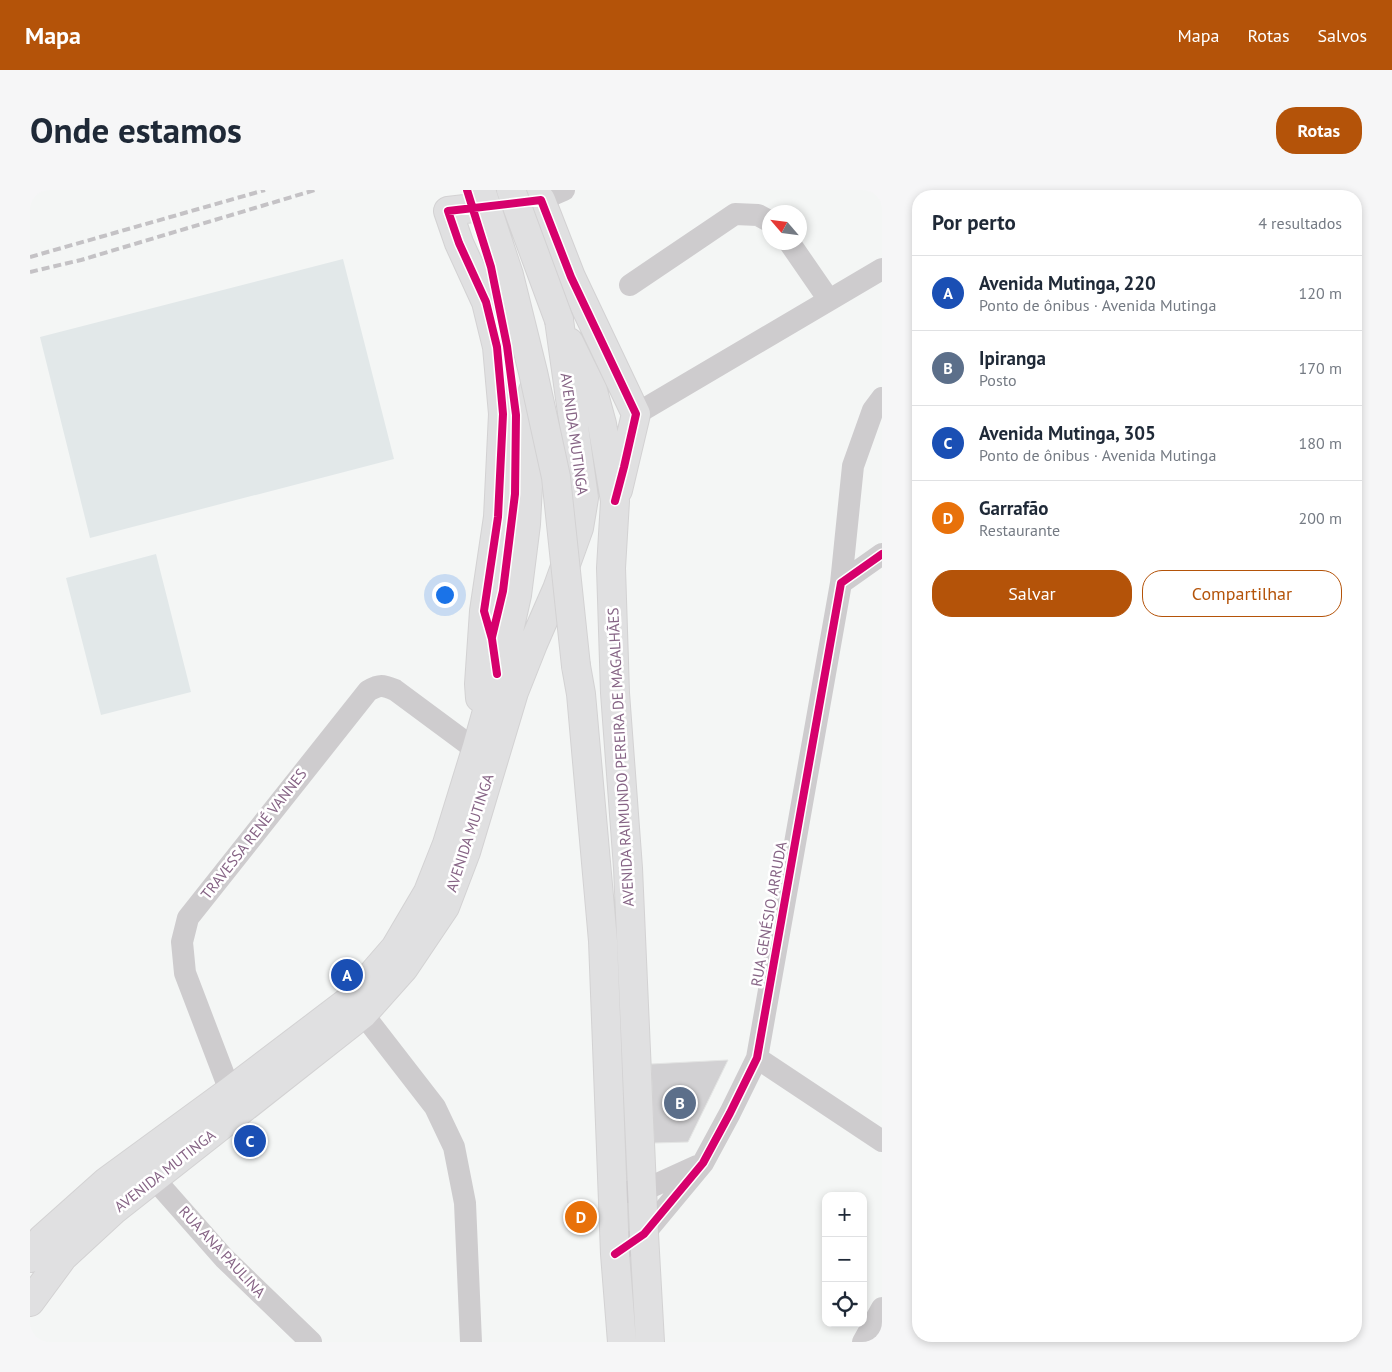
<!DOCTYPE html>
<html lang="pt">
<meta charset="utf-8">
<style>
:root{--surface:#fff;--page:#f6f6f7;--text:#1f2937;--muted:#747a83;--line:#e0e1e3;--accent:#b45309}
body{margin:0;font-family:"PT Sans",sans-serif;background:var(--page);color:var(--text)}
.controls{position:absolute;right:15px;bottom:15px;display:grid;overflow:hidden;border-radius:10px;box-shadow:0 2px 8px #0003}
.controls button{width:45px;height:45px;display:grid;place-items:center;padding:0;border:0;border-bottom:1px solid var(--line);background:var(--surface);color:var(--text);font:25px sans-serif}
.compass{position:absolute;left:732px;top:15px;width:45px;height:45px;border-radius:50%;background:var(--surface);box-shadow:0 2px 8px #0003;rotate:298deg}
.you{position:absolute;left:414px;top:404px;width:18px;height:18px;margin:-12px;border:4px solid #fff;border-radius:50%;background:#1a73e8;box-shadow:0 0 0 8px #1a73e833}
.badge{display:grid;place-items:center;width:32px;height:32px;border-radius:50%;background:var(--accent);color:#fff;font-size:16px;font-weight:700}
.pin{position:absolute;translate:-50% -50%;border:2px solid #fff;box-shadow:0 1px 5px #0006}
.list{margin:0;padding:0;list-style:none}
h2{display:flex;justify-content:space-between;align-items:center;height:65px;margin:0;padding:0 20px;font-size:21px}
h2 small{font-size:16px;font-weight:400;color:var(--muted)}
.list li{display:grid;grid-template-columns:32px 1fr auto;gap:15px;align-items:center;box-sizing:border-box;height:75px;padding:0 20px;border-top:1px solid var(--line)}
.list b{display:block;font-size:19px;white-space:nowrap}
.list p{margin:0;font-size:16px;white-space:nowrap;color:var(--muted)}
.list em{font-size:16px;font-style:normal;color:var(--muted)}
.actions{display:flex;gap:10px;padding:15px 20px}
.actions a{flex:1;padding:11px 0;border:1px solid var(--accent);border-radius:20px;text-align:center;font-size:18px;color:var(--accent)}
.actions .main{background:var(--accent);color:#fff}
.icon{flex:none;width:28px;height:28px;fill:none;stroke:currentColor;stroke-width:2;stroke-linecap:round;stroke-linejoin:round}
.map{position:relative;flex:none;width:852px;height:1152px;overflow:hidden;border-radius:20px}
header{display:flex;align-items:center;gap:30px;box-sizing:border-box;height:70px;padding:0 25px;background:var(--accent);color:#fff}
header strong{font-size:24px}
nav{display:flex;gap:28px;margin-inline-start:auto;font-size:18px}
.intro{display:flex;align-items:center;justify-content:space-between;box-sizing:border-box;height:120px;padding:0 30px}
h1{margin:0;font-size:35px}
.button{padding:12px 22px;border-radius:20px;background:var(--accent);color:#fff;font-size:18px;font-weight:700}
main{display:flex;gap:30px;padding:0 30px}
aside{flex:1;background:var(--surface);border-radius:20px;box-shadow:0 2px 8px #0003}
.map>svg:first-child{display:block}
</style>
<header>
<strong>Mapa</strong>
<nav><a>Mapa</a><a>Rotas</a><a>Salvos</a></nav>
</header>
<div class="intro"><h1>Onde estamos</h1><a class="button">Rotas</a></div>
<main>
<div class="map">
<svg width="852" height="1152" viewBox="0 0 852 1152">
<rect width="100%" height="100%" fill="#f4f6f5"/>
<!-- green -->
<path fill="#e2e8e9" d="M313,69L364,269L60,348L10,147Z
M126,364L161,502L71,525L36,388Z"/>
<!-- building -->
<path fill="#d2d1d3" stroke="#e4e5e4" d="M698,870L658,952L624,953L621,874Z"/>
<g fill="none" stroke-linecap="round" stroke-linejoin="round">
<defs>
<path id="major" d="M539,152L563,201L572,234L585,311L581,378L585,503L598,678L614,1044L620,1152
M546,476L551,504L573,751L585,1064L592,1152
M450,508L449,494L454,421L468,327L473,224L467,157L456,112L429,53L418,21L511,10L541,87L606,224L588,300
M0,1068L12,1049L77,991L200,901L320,810L365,758L398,702L417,654L446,560L477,450L487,405L496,334L503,201
M0,1112L33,1067L84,1020L333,824L374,778L415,717L436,662L484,502L503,454L527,399L549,338L554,308L529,130"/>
</defs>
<!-- major casing -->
<use href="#major" stroke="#d3d2d3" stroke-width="30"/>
<!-- minor -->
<path stroke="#ceccce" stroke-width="22" d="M511,10L534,0
M759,52L799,110
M600,95L705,24L728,25L739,31
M606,224L852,79
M811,393L823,276L843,220L852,208
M322,812L333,824L405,917L424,957L435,1013L441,1152
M727,868L852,951
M205,917L200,901L155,783L152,752L158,728L338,501C350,494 353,495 365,500L446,560
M112,975L194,1068L281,1152
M597,1002L612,1001L667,976
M585,1064L614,1044L673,973L700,923L727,868L811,393L852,364
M833,1152L852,1118"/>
<!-- major -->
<use href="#major" stroke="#e0e0e1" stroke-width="28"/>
<!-- rail -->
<path stroke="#c4c2c5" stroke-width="4" stroke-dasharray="8 4" stroke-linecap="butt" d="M0,67L235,0
M0,82L51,70L285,0"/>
<defs>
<path id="major-bridge" d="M451,0L479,85L503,182L526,287L546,476
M481,0L529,130"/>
</defs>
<!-- major-bridge casing -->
<use href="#major-bridge" stroke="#d3d2d3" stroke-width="30" stroke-linecap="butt"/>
<!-- major-bridge -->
<use href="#major-bridge" stroke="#e0e0e1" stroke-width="28"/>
<defs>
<path id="cycleway" d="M437,0L461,77L477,156L486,225L485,304L473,401L462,447
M467,484L462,449L454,421L468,327L473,224L467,157L456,112L429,53L418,21L511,10L541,87L606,224L594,277L585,311
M585,1064L614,1044L673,973L700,923L727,868L811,393L852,364"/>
</defs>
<!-- cycleway casing -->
<use href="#cycleway" stroke="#fff" stroke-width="11"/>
<!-- cycleway -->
<use href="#cycleway" stroke="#d6006c" stroke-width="8"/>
</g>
<g text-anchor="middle" stroke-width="5" stroke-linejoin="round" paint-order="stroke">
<!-- street labels -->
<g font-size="15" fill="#866485" stroke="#fff">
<text transform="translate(544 244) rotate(82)" y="5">AVENIDA MUTINGA</text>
<text transform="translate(591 567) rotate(-93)" y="5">AVENIDA RAIMUNDO PEREIRA DE MAGALHÃES</text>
<text transform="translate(440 643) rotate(-72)" y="5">AVENIDA MUTINGA</text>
<text transform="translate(224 644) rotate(-52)" y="5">TRAVESSA RENÉ VANNES</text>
<text transform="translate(739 724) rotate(-80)" y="5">RUA GENÉSIO ARRUDA</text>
<text transform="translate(135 981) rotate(-38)" y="5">AVENIDA MUTINGA</text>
<text transform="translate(192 1062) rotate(47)" y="5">RUA ANA PAULINA</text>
</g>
</g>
</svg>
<div class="controls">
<button>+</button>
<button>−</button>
<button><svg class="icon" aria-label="locate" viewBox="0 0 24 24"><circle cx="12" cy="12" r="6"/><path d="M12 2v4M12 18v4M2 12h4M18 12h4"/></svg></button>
</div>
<svg class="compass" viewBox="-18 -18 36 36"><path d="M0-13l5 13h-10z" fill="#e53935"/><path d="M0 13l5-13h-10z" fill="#747a83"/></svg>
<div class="you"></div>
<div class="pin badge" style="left:317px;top:785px;background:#1a4fb4">A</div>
<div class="pin badge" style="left:650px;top:913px;background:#5c6f8a">B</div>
<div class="pin badge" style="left:220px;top:951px;background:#1a4fb4">C</div>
<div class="pin badge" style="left:551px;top:1027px;background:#e8710a">D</div>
</div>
<aside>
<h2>Por perto<small>4 resultados</small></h2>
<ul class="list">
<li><span class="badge" style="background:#1a4fb4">A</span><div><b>Avenida Mutinga, 220</b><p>Ponto de ônibus · Avenida Mutinga</p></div><em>120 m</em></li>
<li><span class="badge" style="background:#5c6f8a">B</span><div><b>Ipiranga</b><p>Posto</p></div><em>170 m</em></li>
<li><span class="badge" style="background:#1a4fb4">C</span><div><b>Avenida Mutinga, 305</b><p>Ponto de ônibus · Avenida Mutinga</p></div><em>180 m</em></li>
<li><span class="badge" style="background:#e8710a">D</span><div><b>Garrafão</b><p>Restaurante</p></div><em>200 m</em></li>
</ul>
<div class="actions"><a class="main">Salvar</a><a>Compartilhar</a></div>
</aside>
</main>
